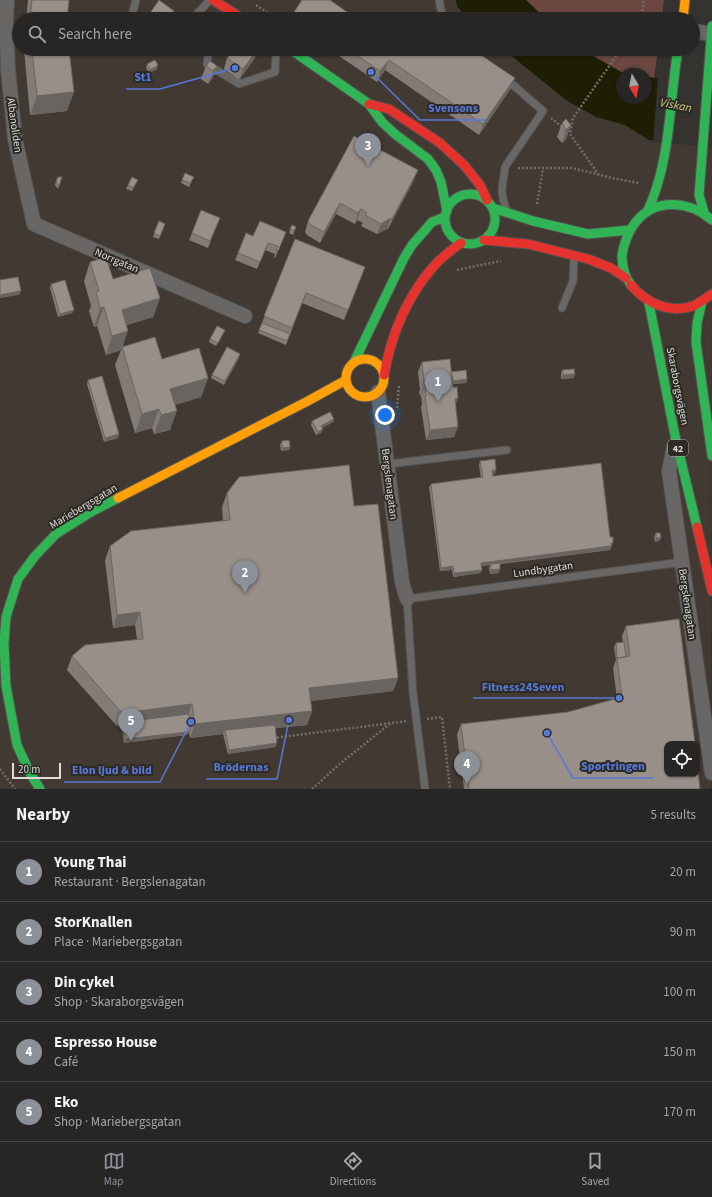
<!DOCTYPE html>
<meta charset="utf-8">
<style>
:root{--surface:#282624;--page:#302e2c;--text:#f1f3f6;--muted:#a5a5a6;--line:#444341;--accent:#8c9099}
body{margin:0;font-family:"Source Sans 3",sans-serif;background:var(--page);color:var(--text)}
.controls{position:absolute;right:12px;bottom:12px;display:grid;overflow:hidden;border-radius:8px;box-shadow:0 1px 3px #0004}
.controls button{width:36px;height:36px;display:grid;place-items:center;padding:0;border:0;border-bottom:1px solid var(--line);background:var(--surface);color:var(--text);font:20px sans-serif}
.compass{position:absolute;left:616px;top:68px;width:36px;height:36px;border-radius:50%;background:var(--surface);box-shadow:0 1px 3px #0004;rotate:170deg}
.scale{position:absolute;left:12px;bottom:10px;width:49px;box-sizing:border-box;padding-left:4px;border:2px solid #dedbd8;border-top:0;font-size:11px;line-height:14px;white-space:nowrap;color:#dedbd8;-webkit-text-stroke:3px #2d2924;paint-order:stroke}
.you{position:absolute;left:385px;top:415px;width:14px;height:14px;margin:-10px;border:3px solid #fff;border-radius:50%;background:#1a73e8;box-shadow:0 0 0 6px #1a73e833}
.badge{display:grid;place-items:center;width:26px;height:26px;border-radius:50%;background:var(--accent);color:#fff;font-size:13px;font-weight:700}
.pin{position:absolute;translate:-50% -33px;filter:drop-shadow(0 1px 2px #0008)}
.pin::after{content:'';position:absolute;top:21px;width:14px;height:12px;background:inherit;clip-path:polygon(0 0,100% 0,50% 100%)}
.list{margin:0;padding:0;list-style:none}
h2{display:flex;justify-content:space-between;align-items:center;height:52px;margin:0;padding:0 16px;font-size:17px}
h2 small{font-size:13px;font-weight:400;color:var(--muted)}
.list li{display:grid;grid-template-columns:26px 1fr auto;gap:12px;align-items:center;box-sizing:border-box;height:60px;padding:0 16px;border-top:1px solid var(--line)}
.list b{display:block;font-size:15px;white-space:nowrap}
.list p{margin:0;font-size:13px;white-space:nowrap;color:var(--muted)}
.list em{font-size:13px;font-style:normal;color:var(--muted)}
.icon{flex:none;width:22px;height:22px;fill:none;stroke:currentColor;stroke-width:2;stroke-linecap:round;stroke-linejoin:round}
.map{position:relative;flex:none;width:712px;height:789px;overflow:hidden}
.search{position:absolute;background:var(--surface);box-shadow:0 1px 3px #0004;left:12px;right:12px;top:12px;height:44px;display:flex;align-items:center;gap:10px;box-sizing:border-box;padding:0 14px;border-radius:22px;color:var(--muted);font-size:15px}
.sheet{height:352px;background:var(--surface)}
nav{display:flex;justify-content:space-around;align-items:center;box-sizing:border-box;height:56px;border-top:1px solid var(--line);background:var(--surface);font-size:11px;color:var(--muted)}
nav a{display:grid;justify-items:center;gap:2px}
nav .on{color:var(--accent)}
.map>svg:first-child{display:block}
</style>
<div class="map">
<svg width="712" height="789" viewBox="0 0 712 789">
<rect width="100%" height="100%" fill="#353330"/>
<!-- built -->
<path fill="#423a32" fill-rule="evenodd" d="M0,0H456L457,6L467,19H19V49H503L566,100L596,117L625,125L649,140L712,145L711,789H0ZM667,744H697V774H667Z"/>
<!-- green -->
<path fill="#6b4740" d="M526,0H664L662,19H546Z
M581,49H658L654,78L646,77V74H631L621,72Z"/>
<!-- water -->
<path fill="#1d1e04" d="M456,0H526L546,19H467L457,6Z
M503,49H581L621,72L631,74H622V98H646V77L712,83V145L649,140L625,125L596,117L566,100Z"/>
<!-- pier -->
<path fill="#353330" d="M658,77L712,81V147L653,142Z"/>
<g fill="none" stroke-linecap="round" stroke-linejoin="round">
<defs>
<path id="lane" d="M439,0L443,19
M131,19L136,0
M192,19L210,0
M142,49L144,51L156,49
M209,49L207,64L239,84L275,72L276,49
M506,79L543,111L505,167L502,189L503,199L506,209
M562,308L573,281L574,257
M388,464L507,450
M425,789L413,693L407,599L682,562"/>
<path id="street" d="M7,0L6,20L8,69L15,139L34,224L245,316
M693,31L712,34
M378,392L402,582L407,599
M674,446L669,471L712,773"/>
<path id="fast" d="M290,49L369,104L382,122L395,134L428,159L436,170L441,182L447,211
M445 219a25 25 0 1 1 50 0a25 25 0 1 1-50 0Z
M493,208L533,221L588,234L630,230
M647,212C671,162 669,103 678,49
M704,212L699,195L712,26
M631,285C625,277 622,266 622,256C623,247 625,241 629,233C646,198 685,197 712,220
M702,302L697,323L696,342L712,456
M649,303L675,436L697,527
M354,362L404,258L412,245L432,222L445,217
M40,789L30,773L17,745L6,686L4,643L6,617L18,579L35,556L56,534L91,512L118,498"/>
<path id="slow" d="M683,19L685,0
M346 378a19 19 0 1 1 38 0a19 19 0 1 1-38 0Z
M118,498L306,402L346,380"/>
<path id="jam" d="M213,0L243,19
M369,104L389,109L440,143L464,165L480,185L487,200
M484,240L528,244L588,259L611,268L626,278
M631,285C646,303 669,314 693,306C699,303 706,298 712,294
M384,375C391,336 407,297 433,267C441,258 451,250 461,243
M697,527L712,591"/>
</defs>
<!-- lane casing -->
<use href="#lane" stroke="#53514e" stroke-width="9"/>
<!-- street casing -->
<use href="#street" stroke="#53514e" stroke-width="16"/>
<!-- fast casing -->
<use href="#fast" stroke="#53514e" stroke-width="11"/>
<!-- slow casing -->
<use href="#slow" stroke="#53514e" stroke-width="11"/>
<!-- jam casing -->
<use href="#jam" stroke="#53514e" stroke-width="11"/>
<!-- path -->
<path stroke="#706e6c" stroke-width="2.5" stroke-dasharray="2 2" stroke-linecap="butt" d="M256,5L276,19
M641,19L644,0
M551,118L563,128
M518,168H572L612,178L639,183
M599,175L570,134L573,118L621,49
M537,204L543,169
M457,270L501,261
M397,408L399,385
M427,719L442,717L450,789
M273,738L407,721
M0,769L15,789
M312,789L342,762L391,723"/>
<!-- lane -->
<use href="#lane" stroke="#696765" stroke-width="7"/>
<!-- street -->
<use href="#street" stroke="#696765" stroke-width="14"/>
<!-- fast -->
<use href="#fast" stroke="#30b455" stroke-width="9"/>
<!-- slow -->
<use href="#slow" stroke="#ff9f0a" stroke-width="9"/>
<!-- jam -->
<use href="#jam" stroke="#e5322d" stroke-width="9"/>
</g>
<!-- wall -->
<path fill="#837b76" d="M28,0H69L67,19H26Z
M294,12L357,19H291Z
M24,49H69L67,111L30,115Z
M329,49H472L511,88L479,135L385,70L377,82Z
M227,58H255L239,80L224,69Z
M147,64L157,69L149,73L146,68Z
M206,66H217L212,79L208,84L201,79Z
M562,123L571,125L566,139L562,143L557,137Z
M354,136L414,180L388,229H387L377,234L361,226L363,223L357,220L355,224L336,214L320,243L307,235L305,232L308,221Z
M61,180L58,189L55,185L56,181Z
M182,180L192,181L189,187L181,183Z
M136,184L132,191L126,189L128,185Z
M159,221L165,224L159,239L153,237Z
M217,225L208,248L189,240L192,233Z
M292,225L296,227L293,235L289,233Z
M286,232L275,258L274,257L275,254L265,250L257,269L235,260L238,253L253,236Z
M295,239L365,267L344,320L302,303L286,345L258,333Z
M90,262L113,279L160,298L153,317L127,325L123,346L162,359L208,378L201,397L175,405L170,430L154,434L152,428L135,433L115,365L121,350L106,355L97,326L94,327L89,311L91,306L84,281Z
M51,284L74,310L72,313L58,317L50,288Z
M225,330L216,346L209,342L210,339Z
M239,358L224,385L211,378L212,375Z
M422,362L451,372L467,379L466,383L453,384L456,406L454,437L426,440L421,407L422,404L421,396H420L419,392L420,390L418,372Z
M562,370L574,378L561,379V374Z
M88,380L119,434L118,438L104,442L87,384Z
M334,419L333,422L322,428L321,433L316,435L311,425L312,421Z
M282,441L290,447L289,450L281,451L280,445Z
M480,461L495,474H493V476L610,537L612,546L611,547L610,550L500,564L499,573L490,574L489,568L490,565L481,566L482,570L480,573L453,577L452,570L440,571L429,487L431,484L481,478L479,465Z
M227,493L354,506L398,678L393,691L310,701L312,711L307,725L275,728L277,743L275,747L228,754L223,734L190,738L189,732L186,735L124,743L122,726H117L67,670L72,656L137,639L135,625L113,628L105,560L110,546L223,521L222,507Z
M656,533L661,538L659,541L655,542L654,537Z
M626,626L700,789H464L457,735L461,724L568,712L617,698L613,668L616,660L614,647L616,643L623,642L622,636Z"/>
<!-- shaded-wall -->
<path fill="#6a6460" d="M174,11L173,14L170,19H169Z
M258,49L255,58L239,80L243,69Z
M389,60L385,70L377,82L380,71Z
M158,65L157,69L149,73L150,70Z
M217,66L212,79L208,84L213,71Z
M515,78L511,88L479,135L483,124Z
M74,92L67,111L30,115L37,96Z
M571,125L566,139L562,143L566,130Z
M418,170L414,180L388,229L392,219Z
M340,203L336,214L320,243L324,232Z
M361,209L357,220L355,224L358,213Z
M391,218L387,229L377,234L381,224Z
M21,291L19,295L0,298V295Z
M160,298L153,317L115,328L122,310Z
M104,307L97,326L94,327L100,308Z
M74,310L72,313L58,317L60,314Z
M128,331L121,350L106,355L112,336Z
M240,354L239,358L224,385L225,381Z
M575,374L574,378L561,379L563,375Z
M208,378L201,397L164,408L170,389Z
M467,379L466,383L451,384L453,381Z
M424,385H425L421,396H420Z
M458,398L454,409L455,399Z
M159,409L152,428L135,433L142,414Z
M177,411L170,430L154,434L161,415Z
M334,419L333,422L320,429L321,426Z
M458,427L454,437L426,440L430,430Z
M323,429L321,433L316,435L318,432Z
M119,434L118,438L104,442L105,438Z
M290,447L289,450L281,451L282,448Z
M492,470H496L495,474H491Z
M656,538H661L659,541L655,542Z
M613,543L610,550L480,566L481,563Z
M453,566L452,570L440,571L441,568Z
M500,569L499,573L490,574L491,570Z
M482,570L480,573L453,577L454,573Z
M140,612L135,625L113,628L117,615Z
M398,678L393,691L304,702L309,688Z
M192,704L187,718L123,722L122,726H117L122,713Z
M312,711L307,725L225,734V730L223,734L190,738L195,724Z
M190,729L189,732L186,735L124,743L125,739Z
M277,743L275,747L228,754L229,750Z"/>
<!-- building -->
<path fill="#988f89" stroke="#6a6460" d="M32,0H69L67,19H30Z
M159,0L174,11L169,19H146Z
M302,0H330L357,19H305L294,12Z
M421,14L428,19H417Z
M32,49H69L74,92L37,96Z
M234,49H258L243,69L227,58Z
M348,49H472L515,78L483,124L389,60L380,71Z
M155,60L158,65L150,70L147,64Z
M210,61L217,66L213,71L206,66Z
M566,119L571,125L566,130L562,123Z
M354,136L418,170L392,219L391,218L381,224L365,215L367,213L361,209L358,213L340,203L324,232L311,225L308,221Z
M185,173L194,177L190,183L182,180Z
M58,177H62L59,186L56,181Z
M132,177L138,180L133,188L128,185Z
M201,210L220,218L210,241L192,233Z
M159,221L165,224L160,236L154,233Z
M260,221L286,232L278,251L276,250L278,246L268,243L260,262L238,253L246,233L253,236Z
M292,225L296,227L294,231L290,229Z
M295,239L365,267L348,310L306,293L292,328L264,316Z
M106,257L113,279L150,268L160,298L122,310L128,331L112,336L104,307L100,308L96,292L99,291L90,262Z
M18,277L21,291L0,295V280Z
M65,280L74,310L60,314L51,284Z
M262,323L290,334L287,341L259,330Z
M217,326L225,330L218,343L210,339Z
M155,337L162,359L199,348L208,378L170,389L177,411L161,415L159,409L142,414L122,347Z
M227,347L240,354L225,381L212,375Z
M450,359L453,388L457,387L458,398L455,399L458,427L430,430L425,396H426L425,385H424L423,382H424L422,362Z
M574,369L575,374L563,375L562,370Z
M466,370L467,379L453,381L451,372Z
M102,376L119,434L105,438L88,380Z
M330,412L334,419L321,426L323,429L318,432L312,421Z
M289,440L290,447L282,448V441Z
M495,459L496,470H492L493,476L601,463L610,537H613V543H611V546L481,563L482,570L454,573L453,566L441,568L431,484L483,477L480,461Z
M349,465L354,506L378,504L398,678L309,688L312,711L195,724L192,704L122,713L72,656L85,645L143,639L140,612L117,615L110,546L131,531L230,520L227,493L239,477Z
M656,533H660L661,538H656Z
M500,563V569L491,570V564Z
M679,619L695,744H667V774H697V762L700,789H469L461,724L568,712L622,697L617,658L630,656L626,626Z
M624,642L626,657L617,658L616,643Z
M189,714L190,729L188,732L125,739L123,722Z
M275,725L277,743L229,750L225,730Z"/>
<g text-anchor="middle" stroke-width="4" stroke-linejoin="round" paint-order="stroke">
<!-- shield labels -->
<rect fill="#2d2924" stroke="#a9a6a2" stroke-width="1" x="668" y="440" width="20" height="16" rx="3"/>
<g font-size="10" font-weight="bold" fill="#dedbd8">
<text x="678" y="452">42</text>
</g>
<!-- street labels -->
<g font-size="11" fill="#dedbd8" stroke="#2d2924">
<text transform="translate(15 125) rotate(82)" y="4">Albanoliden</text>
<text transform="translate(117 260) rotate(23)" y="4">Norrgatan</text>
<text transform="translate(678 386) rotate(79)" y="4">Skaraborgsvägen</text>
<text transform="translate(390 484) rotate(83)" y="4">Bergslenagatan</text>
<text transform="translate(83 506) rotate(-31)" y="4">Mariebergsgatan</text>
<text transform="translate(543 569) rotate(-8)" y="4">Lundbygatan</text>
<text transform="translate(688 604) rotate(82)" y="4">Bergslenagatan</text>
</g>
<!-- water labels -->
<g font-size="12" font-style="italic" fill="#c8ce82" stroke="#2d2924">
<text transform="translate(676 105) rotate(11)" y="4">Viskan</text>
</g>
</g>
<!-- callouts -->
<path fill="none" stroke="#5778d8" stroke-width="1.5" d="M235 68L160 89H126M371 72L420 120H486M619 698L572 698H473M547 733L573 778H653M289 720L277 779H206M191 722L160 782H64"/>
<g fill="#5778d8" stroke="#2d2924" stroke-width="1.5">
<circle cx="235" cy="68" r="4"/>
<circle cx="371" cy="72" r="4"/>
<circle cx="619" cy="698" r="4"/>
<circle cx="547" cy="733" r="4"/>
<circle cx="289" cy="720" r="4"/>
<circle cx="191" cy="722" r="4"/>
</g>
<g font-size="12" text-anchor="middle" font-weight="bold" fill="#5778d8" stroke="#2d2924" stroke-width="4" stroke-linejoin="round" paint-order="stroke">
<text x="143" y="81">St1</text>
<text x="453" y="112">Svensons</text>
<text x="523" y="691">Fitness24Seven</text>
<text x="613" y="770">Sportringen</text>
<text x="241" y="771">Brödernas</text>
<text x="112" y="774">Elon ljud &amp; bild</text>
</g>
</svg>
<div class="controls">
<button><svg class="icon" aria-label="locate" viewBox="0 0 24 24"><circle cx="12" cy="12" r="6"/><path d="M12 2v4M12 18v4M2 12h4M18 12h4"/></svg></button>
</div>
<svg class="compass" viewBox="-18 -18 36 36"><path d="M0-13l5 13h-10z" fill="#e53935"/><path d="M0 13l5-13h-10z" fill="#a5a5a6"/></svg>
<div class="scale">20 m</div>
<div class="you"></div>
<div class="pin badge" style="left:438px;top:402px">1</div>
<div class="pin badge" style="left:245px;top:593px">2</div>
<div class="pin badge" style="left:368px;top:166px">3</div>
<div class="pin badge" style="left:467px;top:784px">4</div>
<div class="pin badge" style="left:131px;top:741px">5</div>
<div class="search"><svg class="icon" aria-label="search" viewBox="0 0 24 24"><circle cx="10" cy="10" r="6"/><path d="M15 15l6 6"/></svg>Search here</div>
</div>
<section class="sheet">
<h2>Nearby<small>5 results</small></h2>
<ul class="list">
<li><span class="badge">1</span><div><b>Young Thai</b><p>Restaurant · Bergslenagatan</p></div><em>20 m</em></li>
<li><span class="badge">2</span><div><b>StorKnallen</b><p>Place · Mariebergsgatan</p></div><em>90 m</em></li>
<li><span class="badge">3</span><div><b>Din cykel</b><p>Shop · Skaraborgsvägen</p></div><em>100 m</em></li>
<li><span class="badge">4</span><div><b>Espresso House</b><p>Café</p></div><em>150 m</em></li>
<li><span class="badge">5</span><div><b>Eko</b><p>Shop · Mariebergsgatan</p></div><em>170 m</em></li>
</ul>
</section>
<nav>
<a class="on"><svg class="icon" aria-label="map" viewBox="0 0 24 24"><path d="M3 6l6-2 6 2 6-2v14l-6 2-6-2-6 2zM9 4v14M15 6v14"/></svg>Map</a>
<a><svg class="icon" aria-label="directions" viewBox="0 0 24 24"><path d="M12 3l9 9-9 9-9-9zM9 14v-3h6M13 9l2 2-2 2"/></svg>Directions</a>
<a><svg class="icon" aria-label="saved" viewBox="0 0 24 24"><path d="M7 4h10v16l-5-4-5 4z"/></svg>Saved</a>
</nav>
